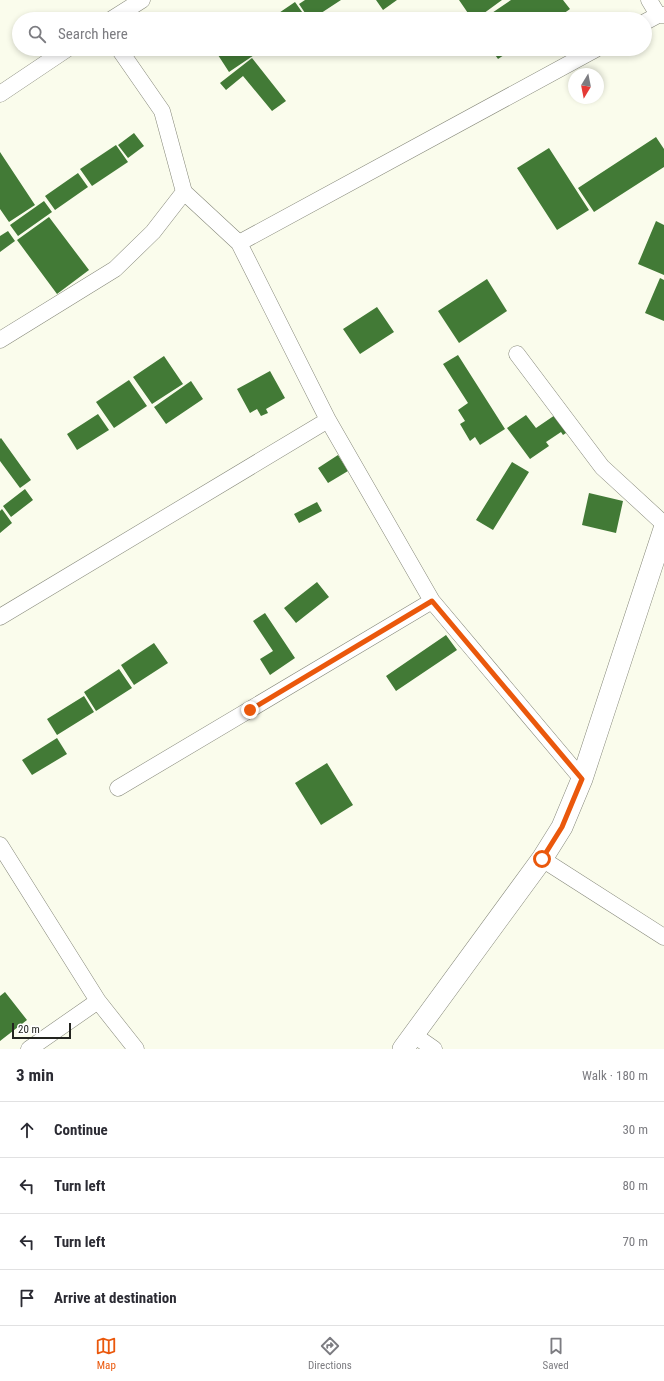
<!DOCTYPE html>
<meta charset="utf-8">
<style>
:root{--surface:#fff;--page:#f7f7f7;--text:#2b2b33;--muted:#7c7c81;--line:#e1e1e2;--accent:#ea580c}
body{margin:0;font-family:"Roboto Condensed",sans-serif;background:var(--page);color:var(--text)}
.compass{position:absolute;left:568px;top:68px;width:36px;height:36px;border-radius:50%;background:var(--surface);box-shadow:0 2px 6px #0003;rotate:190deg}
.scale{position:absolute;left:12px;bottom:10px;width:59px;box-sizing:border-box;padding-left:4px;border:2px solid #23241f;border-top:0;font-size:11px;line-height:14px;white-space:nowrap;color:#23241f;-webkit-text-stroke:3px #fff;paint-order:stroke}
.stop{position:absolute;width:12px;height:12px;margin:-9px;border:3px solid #ea580c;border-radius:50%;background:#fff}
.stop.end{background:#ea580c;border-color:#fff;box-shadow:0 1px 4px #0008}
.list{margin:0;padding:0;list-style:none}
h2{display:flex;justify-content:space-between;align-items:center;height:52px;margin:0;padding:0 16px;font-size:17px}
h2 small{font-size:13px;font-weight:400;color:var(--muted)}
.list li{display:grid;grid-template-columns:26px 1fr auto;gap:12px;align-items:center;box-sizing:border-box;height:56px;padding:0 16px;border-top:1px solid var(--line)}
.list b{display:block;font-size:15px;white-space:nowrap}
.list em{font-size:13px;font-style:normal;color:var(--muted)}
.icon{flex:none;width:22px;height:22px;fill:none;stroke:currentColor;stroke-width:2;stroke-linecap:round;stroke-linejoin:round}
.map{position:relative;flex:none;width:664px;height:1049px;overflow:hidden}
.search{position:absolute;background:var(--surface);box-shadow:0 2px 6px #0003;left:12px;right:12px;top:12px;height:44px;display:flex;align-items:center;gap:10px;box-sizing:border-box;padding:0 14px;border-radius:22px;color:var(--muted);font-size:15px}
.sheet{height:276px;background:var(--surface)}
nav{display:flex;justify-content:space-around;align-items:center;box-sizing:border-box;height:56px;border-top:1px solid var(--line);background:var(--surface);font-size:11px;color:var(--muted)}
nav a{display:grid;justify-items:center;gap:2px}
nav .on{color:var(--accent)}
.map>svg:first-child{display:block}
</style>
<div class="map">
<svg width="664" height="1049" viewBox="0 0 664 1049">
<rect width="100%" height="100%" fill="#fafcec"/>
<!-- building -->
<path fill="#427a36" d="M305,0H341L312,19H309L299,4Z
M376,0H397L383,10Z
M459,0H502L476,19H472Z
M511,0H563L570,9L556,19H483Z
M295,2L307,19H270Z
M227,49H263L229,72L218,55Z
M491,49H513L498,59Z
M252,58L286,101L272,111L243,76L226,90L220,83Z
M134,133L144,146L128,158L118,145Z
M656,137L664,149V167L594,212L578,188Z
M116,145L128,162L92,186L80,169Z
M549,148L589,210L557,230L517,168Z
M0,152L35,205L9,222L0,209Z
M78,173L88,187L55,210L45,196Z
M44,201L52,212L18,236L10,225Z
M49,217L89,270L57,294L17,240Z
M656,221L664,225V275L638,264Z
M8,231L15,241L0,252V236Z
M660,278L664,280V321L645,313Z
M487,279L507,311L459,343L438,311Z
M377,307L394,332L360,354L343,329Z
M458,355L505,429L480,445L475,437L470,441L460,424L465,421L458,410L468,403L443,364Z
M164,356L183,384L152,404L133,377Z
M270,371L285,398L266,409L268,413L261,416L257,409L250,413L237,389Z
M129,380L147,406L114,428L96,402Z
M191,381L203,399L166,424L154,407Z
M558,413L575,427L563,435L561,432L546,442L549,446L530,459L507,428L526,415L536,428Z
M98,414L109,430L77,450L67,434Z
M1,438L31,480L20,488L0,461V439Z
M338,455L348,471L328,483L318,468Z
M512,462L529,472L493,530L476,520Z
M25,489L33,500L11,517L3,506Z
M589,493L623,501L616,533L582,525Z
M317,502L322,511L299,523L294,514Z
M2,509L12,523L0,533V511Z
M317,582L329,597L296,623L284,608Z
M265,613L295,658L270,675L260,659L273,651L253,621Z
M446,635L457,650L396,691L386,676Z
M154,643L168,663L134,685L121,665Z
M119,669L132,688L96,711L84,692Z
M84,696L94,712L57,735L47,719Z
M57,738L67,754L32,775L22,760Z
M327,763L353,805L321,825L295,783Z
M5,992L27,1020L0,1041V996Z"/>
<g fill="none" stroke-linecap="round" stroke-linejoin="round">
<defs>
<path id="minor" d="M649,0L658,15
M112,19L142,0
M645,22L658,15H664
M119,49L162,111L184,192L239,243L328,420L432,601L582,779
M0,94L67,49
M239,243L596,49
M0,340L115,269L153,232L184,192
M517,354L602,467L664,524
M0,617L328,420
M118,788L432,601
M0,845L98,1001L136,1049
M542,859L664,937
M414,1035L434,1049
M29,1049L98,1001"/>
<path id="tertiary" d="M403,1049L542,859L562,827L582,779L664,529"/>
</defs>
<!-- minor casing -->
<use href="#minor" stroke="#86887a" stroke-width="17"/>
<!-- tertiary casing -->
<use href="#tertiary" stroke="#86887a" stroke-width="22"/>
<!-- minor -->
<use href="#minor" stroke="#fff" stroke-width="16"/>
<!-- tertiary -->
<use href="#tertiary" stroke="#fff" stroke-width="21"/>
</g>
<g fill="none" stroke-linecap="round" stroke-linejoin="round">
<!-- route -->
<path stroke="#ea580c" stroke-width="5" d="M250,710L432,601L582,779L562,827L542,859"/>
</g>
</svg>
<svg class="compass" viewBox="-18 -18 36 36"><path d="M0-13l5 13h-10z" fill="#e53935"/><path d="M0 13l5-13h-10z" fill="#7c7c81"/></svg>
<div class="scale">20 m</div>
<div class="stop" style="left:542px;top:859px"></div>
<div class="stop end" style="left:250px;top:710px"></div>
<div class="search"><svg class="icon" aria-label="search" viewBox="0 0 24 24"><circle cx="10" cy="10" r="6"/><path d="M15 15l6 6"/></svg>Search here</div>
</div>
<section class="sheet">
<h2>3 min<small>Walk · 180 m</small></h2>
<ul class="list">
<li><svg class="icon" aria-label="ahead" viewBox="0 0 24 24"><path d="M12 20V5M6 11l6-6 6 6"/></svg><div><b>Continue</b></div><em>30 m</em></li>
<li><svg class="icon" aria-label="left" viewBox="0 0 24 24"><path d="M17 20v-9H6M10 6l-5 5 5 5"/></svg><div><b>Turn left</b></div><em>80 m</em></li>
<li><svg class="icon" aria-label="left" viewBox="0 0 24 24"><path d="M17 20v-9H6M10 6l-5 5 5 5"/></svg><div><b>Turn left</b></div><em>70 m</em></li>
<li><svg class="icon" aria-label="arrive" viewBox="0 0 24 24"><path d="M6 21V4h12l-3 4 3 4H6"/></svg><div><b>Arrive at destination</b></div></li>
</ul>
</section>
<nav>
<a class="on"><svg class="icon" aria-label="map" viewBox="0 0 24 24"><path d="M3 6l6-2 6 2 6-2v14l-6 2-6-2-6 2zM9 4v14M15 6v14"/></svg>Map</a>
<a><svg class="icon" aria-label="directions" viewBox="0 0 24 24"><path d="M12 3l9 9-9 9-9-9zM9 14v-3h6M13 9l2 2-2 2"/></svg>Directions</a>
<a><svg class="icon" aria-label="saved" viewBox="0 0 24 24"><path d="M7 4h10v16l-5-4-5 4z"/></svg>Saved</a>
</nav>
